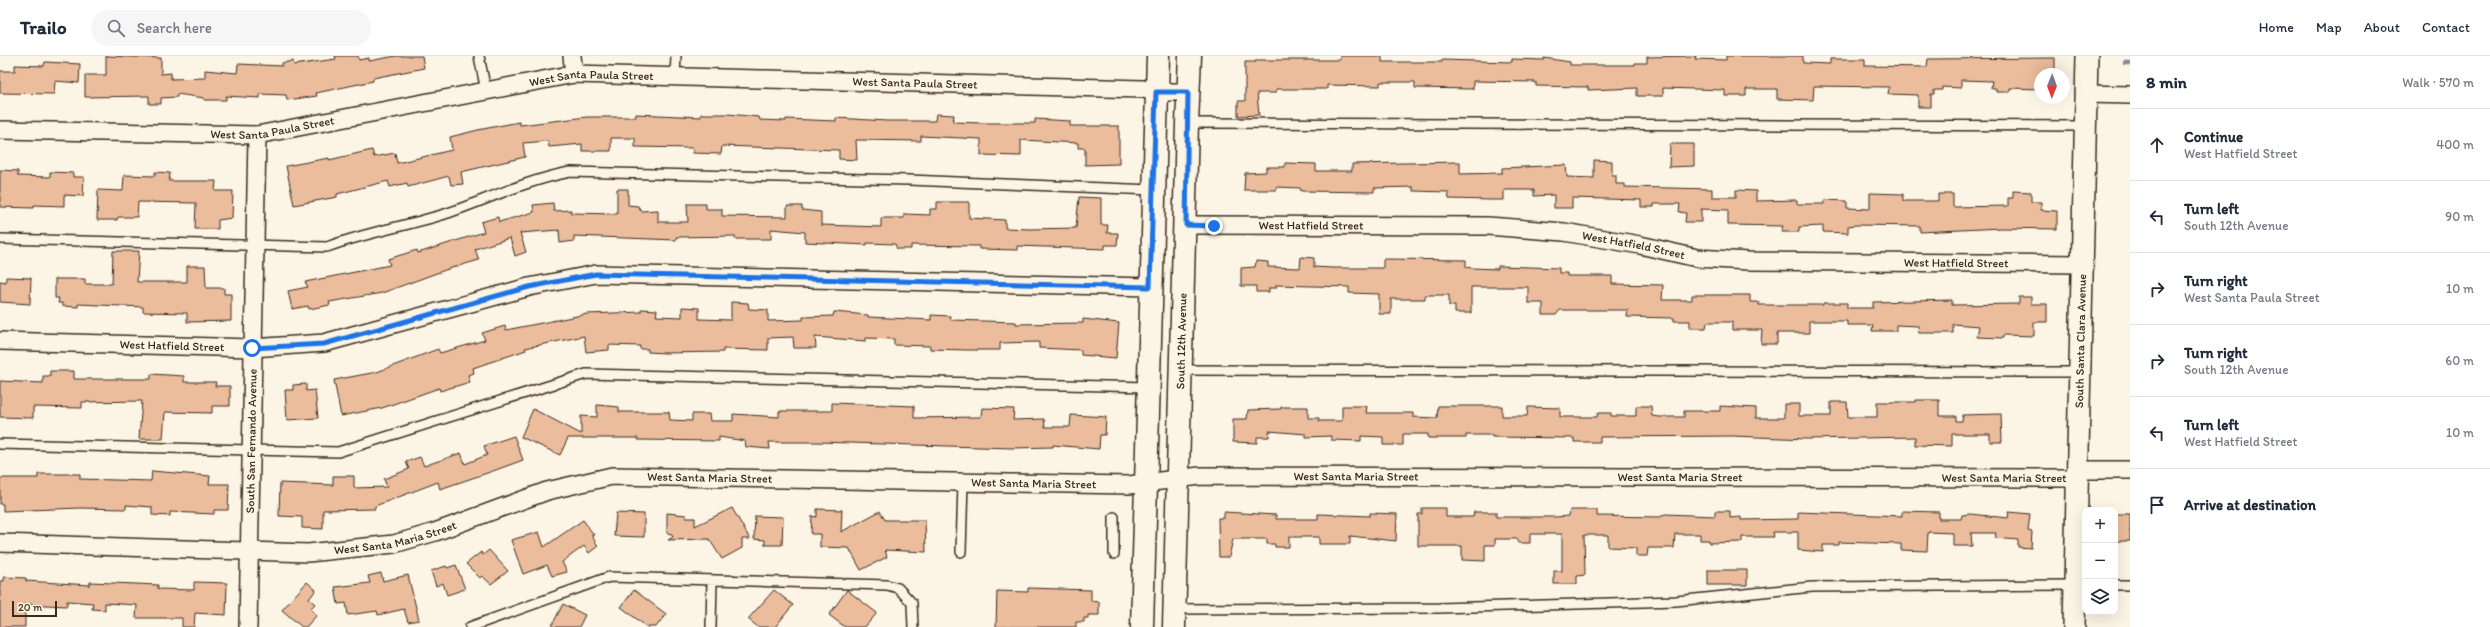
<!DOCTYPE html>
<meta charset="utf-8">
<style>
:root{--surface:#fff;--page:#f6f6f7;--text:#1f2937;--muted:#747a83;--line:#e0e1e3}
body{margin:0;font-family:Itim,sans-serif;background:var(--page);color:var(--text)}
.controls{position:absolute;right:12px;bottom:12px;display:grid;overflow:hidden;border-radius:8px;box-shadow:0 4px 16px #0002}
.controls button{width:36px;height:36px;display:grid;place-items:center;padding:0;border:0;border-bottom:1px solid var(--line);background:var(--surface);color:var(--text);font:20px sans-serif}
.compass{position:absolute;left:2034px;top:12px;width:36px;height:36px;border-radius:50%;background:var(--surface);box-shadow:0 4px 16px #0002;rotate:181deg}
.scale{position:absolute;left:12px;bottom:10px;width:45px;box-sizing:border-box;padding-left:4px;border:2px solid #3b2a1e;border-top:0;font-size:11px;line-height:14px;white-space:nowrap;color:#3b2a1e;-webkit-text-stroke:3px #fcf5e5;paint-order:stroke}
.stop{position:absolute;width:12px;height:12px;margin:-9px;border:3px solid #1a73e8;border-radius:50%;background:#fff}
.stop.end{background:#1a73e8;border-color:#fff;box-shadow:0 1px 4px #0008}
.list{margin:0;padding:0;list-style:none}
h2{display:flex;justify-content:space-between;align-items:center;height:52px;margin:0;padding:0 16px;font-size:17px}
h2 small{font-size:13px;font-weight:400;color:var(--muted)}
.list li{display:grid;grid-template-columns:26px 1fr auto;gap:12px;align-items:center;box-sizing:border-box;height:72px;padding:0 16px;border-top:1px solid var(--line)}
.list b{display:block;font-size:15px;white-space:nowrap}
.list p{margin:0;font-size:13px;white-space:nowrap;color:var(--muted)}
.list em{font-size:13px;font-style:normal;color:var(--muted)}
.icon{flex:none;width:22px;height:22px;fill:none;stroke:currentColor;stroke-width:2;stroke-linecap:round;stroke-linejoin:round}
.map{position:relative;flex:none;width:2130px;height:571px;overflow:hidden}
header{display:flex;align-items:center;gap:24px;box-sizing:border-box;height:56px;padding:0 20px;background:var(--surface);border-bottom:1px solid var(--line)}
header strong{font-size:19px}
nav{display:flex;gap:22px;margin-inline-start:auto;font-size:14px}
.search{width:280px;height:36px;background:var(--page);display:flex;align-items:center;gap:10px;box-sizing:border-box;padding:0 14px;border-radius:22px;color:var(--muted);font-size:15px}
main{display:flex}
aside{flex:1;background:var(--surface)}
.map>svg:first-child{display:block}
</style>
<header>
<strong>Trailo</strong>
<div class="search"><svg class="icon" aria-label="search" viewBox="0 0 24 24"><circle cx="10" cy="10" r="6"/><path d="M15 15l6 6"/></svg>Search here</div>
<nav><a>Home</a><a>Map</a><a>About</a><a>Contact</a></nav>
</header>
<main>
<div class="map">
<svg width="2130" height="571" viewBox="0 0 2130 571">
<rect width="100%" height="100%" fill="#fcf5e5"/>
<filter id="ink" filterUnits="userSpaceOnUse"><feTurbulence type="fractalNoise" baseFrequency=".025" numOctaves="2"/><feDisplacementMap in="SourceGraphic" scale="8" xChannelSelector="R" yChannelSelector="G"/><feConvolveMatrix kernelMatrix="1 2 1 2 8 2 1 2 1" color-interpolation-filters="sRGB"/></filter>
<g filter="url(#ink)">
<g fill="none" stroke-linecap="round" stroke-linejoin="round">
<!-- stream -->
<path stroke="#7f8fa0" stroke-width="4.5" d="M2125,7H2130"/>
</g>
<!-- building -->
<path fill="#ecbd9d" stroke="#3b2a1e" d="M106,0L161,2V18L171,17V23L205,22V14L237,17L238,8L282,10V7L293,5L294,9L336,3L335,0H358L359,4L369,2V5L396,0H422L424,12L373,22V25L316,37L317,40L287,44L286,39L260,38V42L226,40V44H204V42L177,38V41L161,42V48H149V40L85,41V19H106Z
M1340,0H1382V6H1442V4L1512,6V3L1544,4V2L1570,6V9H1635V7H1647V1L1696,0L1695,3L1726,4V0H1803V7L1830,8V3H1865V10L1927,11L1928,3L2055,2V18H2040V33L2010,32V36H1996V32H1991L1992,25L1961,24V32L1942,31V34H1934V38H1931V51H1918V39L1888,38L1889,31L1814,30L1813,44L1777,43V33H1746V40H1725V34L1663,32V40H1637V32L1588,34V31L1536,30V26L1473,25V33L1415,32V26H1380V30L1327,29V33H1276V37H1257L1259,59L1238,60V45H1245V6H1256V4H1340Z
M45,6L80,8L79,27L55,25L54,38L0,37V15H15V9L44,10Z
M636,58L701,61V58H728L759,61L760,64L786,65V63L836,65V62L887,65H935L936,58L954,59L953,66L981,67H1035V63L1070,65V70H1119V108L1085,109V92H1078V87L1021,84V100L981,99V83L921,80V85L856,84L857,104L839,103V94L722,90L721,98L693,97V92L635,91V82H611V95H582V88L549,91L548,85L523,87L525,101L461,116L463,128L451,129L449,120L408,131L407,127L390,131L388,125L337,138V141L294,149L286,110L329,102V104L372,94L374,101L395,97L397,107L452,94L450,81L478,74L519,66L520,69L587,61H636Z
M1670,88H1694V110L1669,111Z
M1594,104L1612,105V119H1616V128H1625V131L1712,133V141H1736V134L1756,135V145L1797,144V148H1824V144L1847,145V152L1870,153V137L1903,138V145H1938V138H1953V151L2008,150V142H2013V135L2031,136V146H2041V154L2057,155V173L2001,172L1920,176V170L1856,169L1848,170V177L1823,176V170L1799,171V176H1781L1783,170L1728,169V154L1701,153V166H1685L1686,157L1679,156L1680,148H1654V151H1641V144L1572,142V152H1554V139L1534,140V134H1504V144H1491L1449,143L1448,136L1413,135V131L1374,132V136L1301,135L1300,132L1276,131V134H1244L1245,117L1266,116V111H1285V107L1316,108V115H1352V108L1460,106V118L1502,117V112L1566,109L1567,121L1594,122Z
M0,114L18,115V120L50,121V116L73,117V121H84L83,140L64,139V150L34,149V152L0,151Z
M155,116L170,117L169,125H216L215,135H233L232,162L218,164V173H195L196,147L138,146L137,161H118L117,164H97L98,134L123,135L124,119L155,120Z
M617,133H628V149L638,150L641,155L658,154V166H688L687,148H706V153H722V160L787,161V150H802V154L821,156V169L881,171V162H904V158L930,159V153H937V146H969V162L1005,164V172L1029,173L1076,172L1079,141L1101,142V169H1108L1107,177H1118L1117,189H1105V193L1017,190V194L979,193V190L911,189V193H897L895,188L867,187V189L805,186V176L771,173V183H735V180L676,181V184L574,180V185L560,187L559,174L520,177L526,196L515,200L510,182L475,193L479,204L445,214L382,237L329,246L330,249L309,253L308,250L292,253L288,235L308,231L305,226L390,209L388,203L417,194L418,197L484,176L481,166L498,161L499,166L534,156L533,149L553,147L554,155L571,154V157L617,158Z
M113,195H139L137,226H187V210H205L206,232H224V238H231V265L187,266V257L143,256V251L78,248V251L62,250V247H58L59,242H55V223H85V228H112Z
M1301,201L1314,202V211L1332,212H1383V203L1466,204V211L1472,212L1498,213V210L1559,212V217H1567V220H1612V228L1663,229L1662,244H1692V239H1750V246H1759V249H1823V247H1847V252H1873V246L1952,244V249L2019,248V241H2031V248H2047V266H2034V280L2003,279V282L1977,281L1979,270L1953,268V277H1919L1918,270L1896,269V275H1872L1873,269H1847V265H1809V277H1777V288H1761L1762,274H1732V266H1707L1706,272H1690V265H1674V262L1627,261L1628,254H1560L1556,259H1543V247H1528V231H1471V257H1455V250H1449V239H1425V243H1391V258H1379V238L1349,237V231L1276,229V232H1269V236H1256V230H1241V212L1255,211L1256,205L1268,206V211L1300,212Z
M6,221L31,222L30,248L0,246V225L6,226Z
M731,246L748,247L749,253L768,254V265L803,264V261L833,260L834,256L868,259V261L931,264V259L950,260L951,264L1016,266V268L1083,267V263L1119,267L1116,302L1081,299V294L1039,292V286L1000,287V294H967L930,293V290L894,289V283L866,282V285L815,281L816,292H794L793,281L768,282V294L723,293V296L665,297L648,296V293H640V290L609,289V294L586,296L584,280L525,292L526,294L473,312L474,317L468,319L470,326L440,335L439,332L382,352L341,360L334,324L377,316L438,293L440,297L485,284L482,277L505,270L506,274L587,258L641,256V253L657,254L656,260L682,261V251L699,252V263L731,264Z
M50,315H74V323H151V318L184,320V326H216L215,330H230V350H212V357L165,356L163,383H139L142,345L82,346V352L33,351V362L0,361V325L43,327V320H50Z
M306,328V335L315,334L318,362L287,364L285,334H293V329Z
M1916,344H1939V360H1956V365H1962L1963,359L2001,358L2002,386H1990V378H1952V390L1915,389V381L1807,383L1732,380L1600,381V386H1574V382L1492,381V379H1466V382H1428V378H1403V389H1383V381L1361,380V385L1331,384V380L1306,381V378L1269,375V381H1257V387L1233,386V363H1247L1248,354L1281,353V351H1308V362H1319V365H1342V350H1367L1366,357H1413V361L1437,362L1438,350H1502V360H1527L1528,351L1560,352V361H1597L1598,357H1611V360H1636V350H1651L1652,360L1659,361H1684V355H1720V350L1756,352V362H1784V348H1799V360H1831V346H1847L1848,361H1877V346H1916Z
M832,347L914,350V362L981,361L982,352L1014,353L1013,364L1044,363L1045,371H1070L1071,359L1106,361L1105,379H1100L1099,393L1053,389V391L1012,392L818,386H769L770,393L746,391L745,385L719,381V385L638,384V382H568L560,399L521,381L533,353L581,378V360L597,361V349L619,351V356H669L670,364L692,365V358H709L710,365H733V358L779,361V355H832Z
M514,380L523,404L493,415L440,433L438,426L375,450V453L323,454V473L302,472V461L279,460L280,427L333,429V420H354V432L387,431L384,423L409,413L406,406L420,401L424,410L461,397L465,408L487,399L484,390Z
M152,415L210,420L209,428H229L228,454H214V458L170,456V460L152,459V451L126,449V453L80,452L3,455V448H0V422H38V418H80V423L151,425Z
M732,452L750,483H742V492L722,503L709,483L668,484L673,481L672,478L667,477V457L686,459V462H695V470Z
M1422,452H1446V461H1473L1474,456H1496V461H1555L1569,460L1570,454H1597V460L1660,461L1665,458L1715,460V455H1730V462L1741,461V464L1798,463V456L1902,460V455L1939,456V463H1961L1962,459L1970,458L2008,462L2009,456L2030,458L2028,475L2032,476L2031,492L2018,491V484L1995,482L1996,477H1971L1972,490H1953V477L1928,476L1927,495L1901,494V488L1839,486V489H1823V496L1798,494V476H1773L1774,481H1742V486L1709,487V484H1700V478H1675L1674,492H1648L1647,500H1636V492L1608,491V479H1584L1585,519L1577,520V528H1554V515H1562V478H1530V487H1518V483H1495V489H1485V505L1462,504V490H1418V458H1422Z
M817,453L842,454L841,476L880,455L885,464H925L926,496L885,494L887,501L861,514L849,492L820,491V478H811L812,460L817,461Z
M1224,456L1276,459V463H1318V458L1370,460V457L1397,458L1396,485L1350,480V488H1319V481H1289V491H1275V488H1267V483H1233L1229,501H1219L1218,462H1224Z
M616,457L644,458V481L614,480Z
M2115,458H2130V485H2115Z
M755,460L783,461L782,489H765V484L754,483Z
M583,464L594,479H591L598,490L589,497L584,490L562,506L567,516L552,520L547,509L523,518L511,484L539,476L544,491Z
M489,494L508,515L491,528L482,520L480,522L466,508L481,496L483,499Z
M456,509L465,533L447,539L443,527L436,530L431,515L446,510L447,512Z
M1708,514H1747V529H1708Z
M381,517L383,525L408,519L419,564L408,566L404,553L378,559L377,555L348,559L346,547L338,548L335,531L370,527L368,520Z
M4,521L26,522V525L90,529V526L158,529V533L194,534V526L227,527L226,559L195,557L194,571H182V562H136L137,549L105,547V554L92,553L93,547L67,545V550L25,548V571H0V525H4Z
M307,526L316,534L309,543L315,548L310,553L317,559L306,571H302L282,554Z
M1028,532L1091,534V545L1099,546V559H1088V562H1084V566H1076V571H996L997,535L1028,536Z
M634,534L666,558L656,571H647L621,551Z
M774,534L793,549L775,571H758L748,563Z
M847,534L877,557L865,571H845L829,559Z
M563,548L585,559L579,571H551Z"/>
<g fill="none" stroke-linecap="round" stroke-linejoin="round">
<defs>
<path id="service" d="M479,0L486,35
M675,21L676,0
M1187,67L2085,70
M0,183L327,191C366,176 408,170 448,157C488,143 528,124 570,116L909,124L1153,134
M1181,314L2079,316
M0,388L338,396L586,318L1149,331
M961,496L963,426
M1114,498V461
M2115,529H2130
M1175,553L1439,552L1676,545L1812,531L2076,529
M470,571L609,521L887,529L898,532L912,547L913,571
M711,571L712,524"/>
<g id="minor">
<path d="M572,0L574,18"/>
<path d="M2086,38L2130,39"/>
<path id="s1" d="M0,74L257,79L574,18L1143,33L1156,36H1188"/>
<path id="s2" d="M1185,169L1488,170L1564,176L1640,189L1697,202L1748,205L2082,208"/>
<path id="s3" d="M0,285L252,292L324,287L529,231L596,218L1150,231"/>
<path d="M2077,414H2130"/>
<path id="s4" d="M0,487L308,497L394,488L435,476L547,435L612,420L1129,429L1200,420L2077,422"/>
<path id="s5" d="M248,571L257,79"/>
</g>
<g id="tertiary">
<path id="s6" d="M2074,571L2087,0"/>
</g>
<g id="secondary">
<path d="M1142,571L1158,0"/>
<path id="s7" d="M1174,571L1187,67L1190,0"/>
</g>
</defs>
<!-- service casing -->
<use href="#service" stroke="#3b2a1e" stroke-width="12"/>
<!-- minor casing -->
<use href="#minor" stroke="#3b2a1e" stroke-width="20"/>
<!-- tertiary casing -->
<use href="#tertiary" stroke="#3b2a1e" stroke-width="24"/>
<!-- secondary casing -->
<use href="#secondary" stroke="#3b2a1e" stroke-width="25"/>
<!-- service -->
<use href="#service" stroke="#fcf5e5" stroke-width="9"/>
<!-- minor -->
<use href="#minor" stroke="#fcf5e5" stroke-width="17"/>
<!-- tertiary -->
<use href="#tertiary" stroke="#fcf5e5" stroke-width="21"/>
<!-- secondary -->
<use href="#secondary" stroke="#fcf5e5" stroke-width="22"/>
</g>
</g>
<g fill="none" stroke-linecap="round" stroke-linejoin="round" filter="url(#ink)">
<!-- route -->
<path stroke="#1a73e8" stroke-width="5" d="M252,292L324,288L529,231L596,218L1150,231L1156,36H1188L1186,169L1214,170"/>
</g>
<g text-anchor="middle" stroke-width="3.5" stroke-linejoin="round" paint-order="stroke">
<!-- street labels -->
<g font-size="12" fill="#3b2a1e" stroke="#fcf5e5">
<text dy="4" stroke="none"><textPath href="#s1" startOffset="597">West Santa Paula Street</textPath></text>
<text dy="4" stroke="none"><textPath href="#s1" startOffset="921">West Santa Paula Street</textPath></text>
<text dy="4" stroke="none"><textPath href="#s1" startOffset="273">West Santa Paula Street</textPath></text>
<text dy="4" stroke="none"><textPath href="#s2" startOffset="126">West Hatfield Street</textPath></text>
<text dy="4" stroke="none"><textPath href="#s2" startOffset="450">West Hatfield Street</textPath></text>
<text dy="4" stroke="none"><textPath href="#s2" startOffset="774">West Hatfield Street</textPath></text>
<text dy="4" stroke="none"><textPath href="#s7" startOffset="286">South 12th Avenue</textPath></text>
<text dy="4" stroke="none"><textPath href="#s6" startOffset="286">South Santa Clara Avenue</textPath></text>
<text dy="4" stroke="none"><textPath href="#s3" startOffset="172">West Hatfield Street</textPath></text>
<text dy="4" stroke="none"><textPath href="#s5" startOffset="186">South San Fernando Avenue</textPath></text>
<text dy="4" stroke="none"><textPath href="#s4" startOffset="1368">West Santa Maria Street</textPath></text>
<text dy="4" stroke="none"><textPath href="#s4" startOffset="1692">West Santa Maria Street</textPath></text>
<text dy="4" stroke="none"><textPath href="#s4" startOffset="2016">West Santa Maria Street</textPath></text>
<text dy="4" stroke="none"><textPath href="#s4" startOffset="721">West Santa Maria Street</textPath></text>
<text dy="4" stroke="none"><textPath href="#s4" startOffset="1045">West Santa Maria Street</textPath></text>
<text dy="4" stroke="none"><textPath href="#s4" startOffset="397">West Santa Maria Street</textPath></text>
</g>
</g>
</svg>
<div class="controls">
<button>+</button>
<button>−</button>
<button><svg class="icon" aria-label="layers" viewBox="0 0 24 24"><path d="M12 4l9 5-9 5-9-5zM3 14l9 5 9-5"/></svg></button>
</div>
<svg class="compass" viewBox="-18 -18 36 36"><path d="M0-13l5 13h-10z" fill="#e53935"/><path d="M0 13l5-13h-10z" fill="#747a83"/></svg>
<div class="scale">20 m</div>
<div class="stop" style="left:252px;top:292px"></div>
<div class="stop end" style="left:1214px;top:170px"></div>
</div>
<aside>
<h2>8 min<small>Walk · 570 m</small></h2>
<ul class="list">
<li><svg class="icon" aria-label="ahead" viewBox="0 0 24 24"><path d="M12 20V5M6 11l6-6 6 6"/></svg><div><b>Continue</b><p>West Hatfield Street</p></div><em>400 m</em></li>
<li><svg class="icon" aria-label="left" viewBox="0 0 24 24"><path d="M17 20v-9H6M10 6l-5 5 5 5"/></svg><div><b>Turn left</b><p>South 12th Avenue</p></div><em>90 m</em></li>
<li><svg class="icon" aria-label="right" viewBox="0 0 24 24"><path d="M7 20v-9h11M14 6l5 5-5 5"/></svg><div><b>Turn right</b><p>West Santa Paula Street</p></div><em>10 m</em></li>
<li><svg class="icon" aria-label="right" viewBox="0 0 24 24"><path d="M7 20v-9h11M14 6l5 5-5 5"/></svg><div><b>Turn right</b><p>South 12th Avenue</p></div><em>60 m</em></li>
<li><svg class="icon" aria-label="left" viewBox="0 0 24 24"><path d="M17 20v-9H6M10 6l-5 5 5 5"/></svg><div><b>Turn left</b><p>West Hatfield Street</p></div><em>10 m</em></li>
<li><svg class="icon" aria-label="arrive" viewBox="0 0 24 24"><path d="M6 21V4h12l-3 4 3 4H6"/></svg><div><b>Arrive at destination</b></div></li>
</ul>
</aside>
</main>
